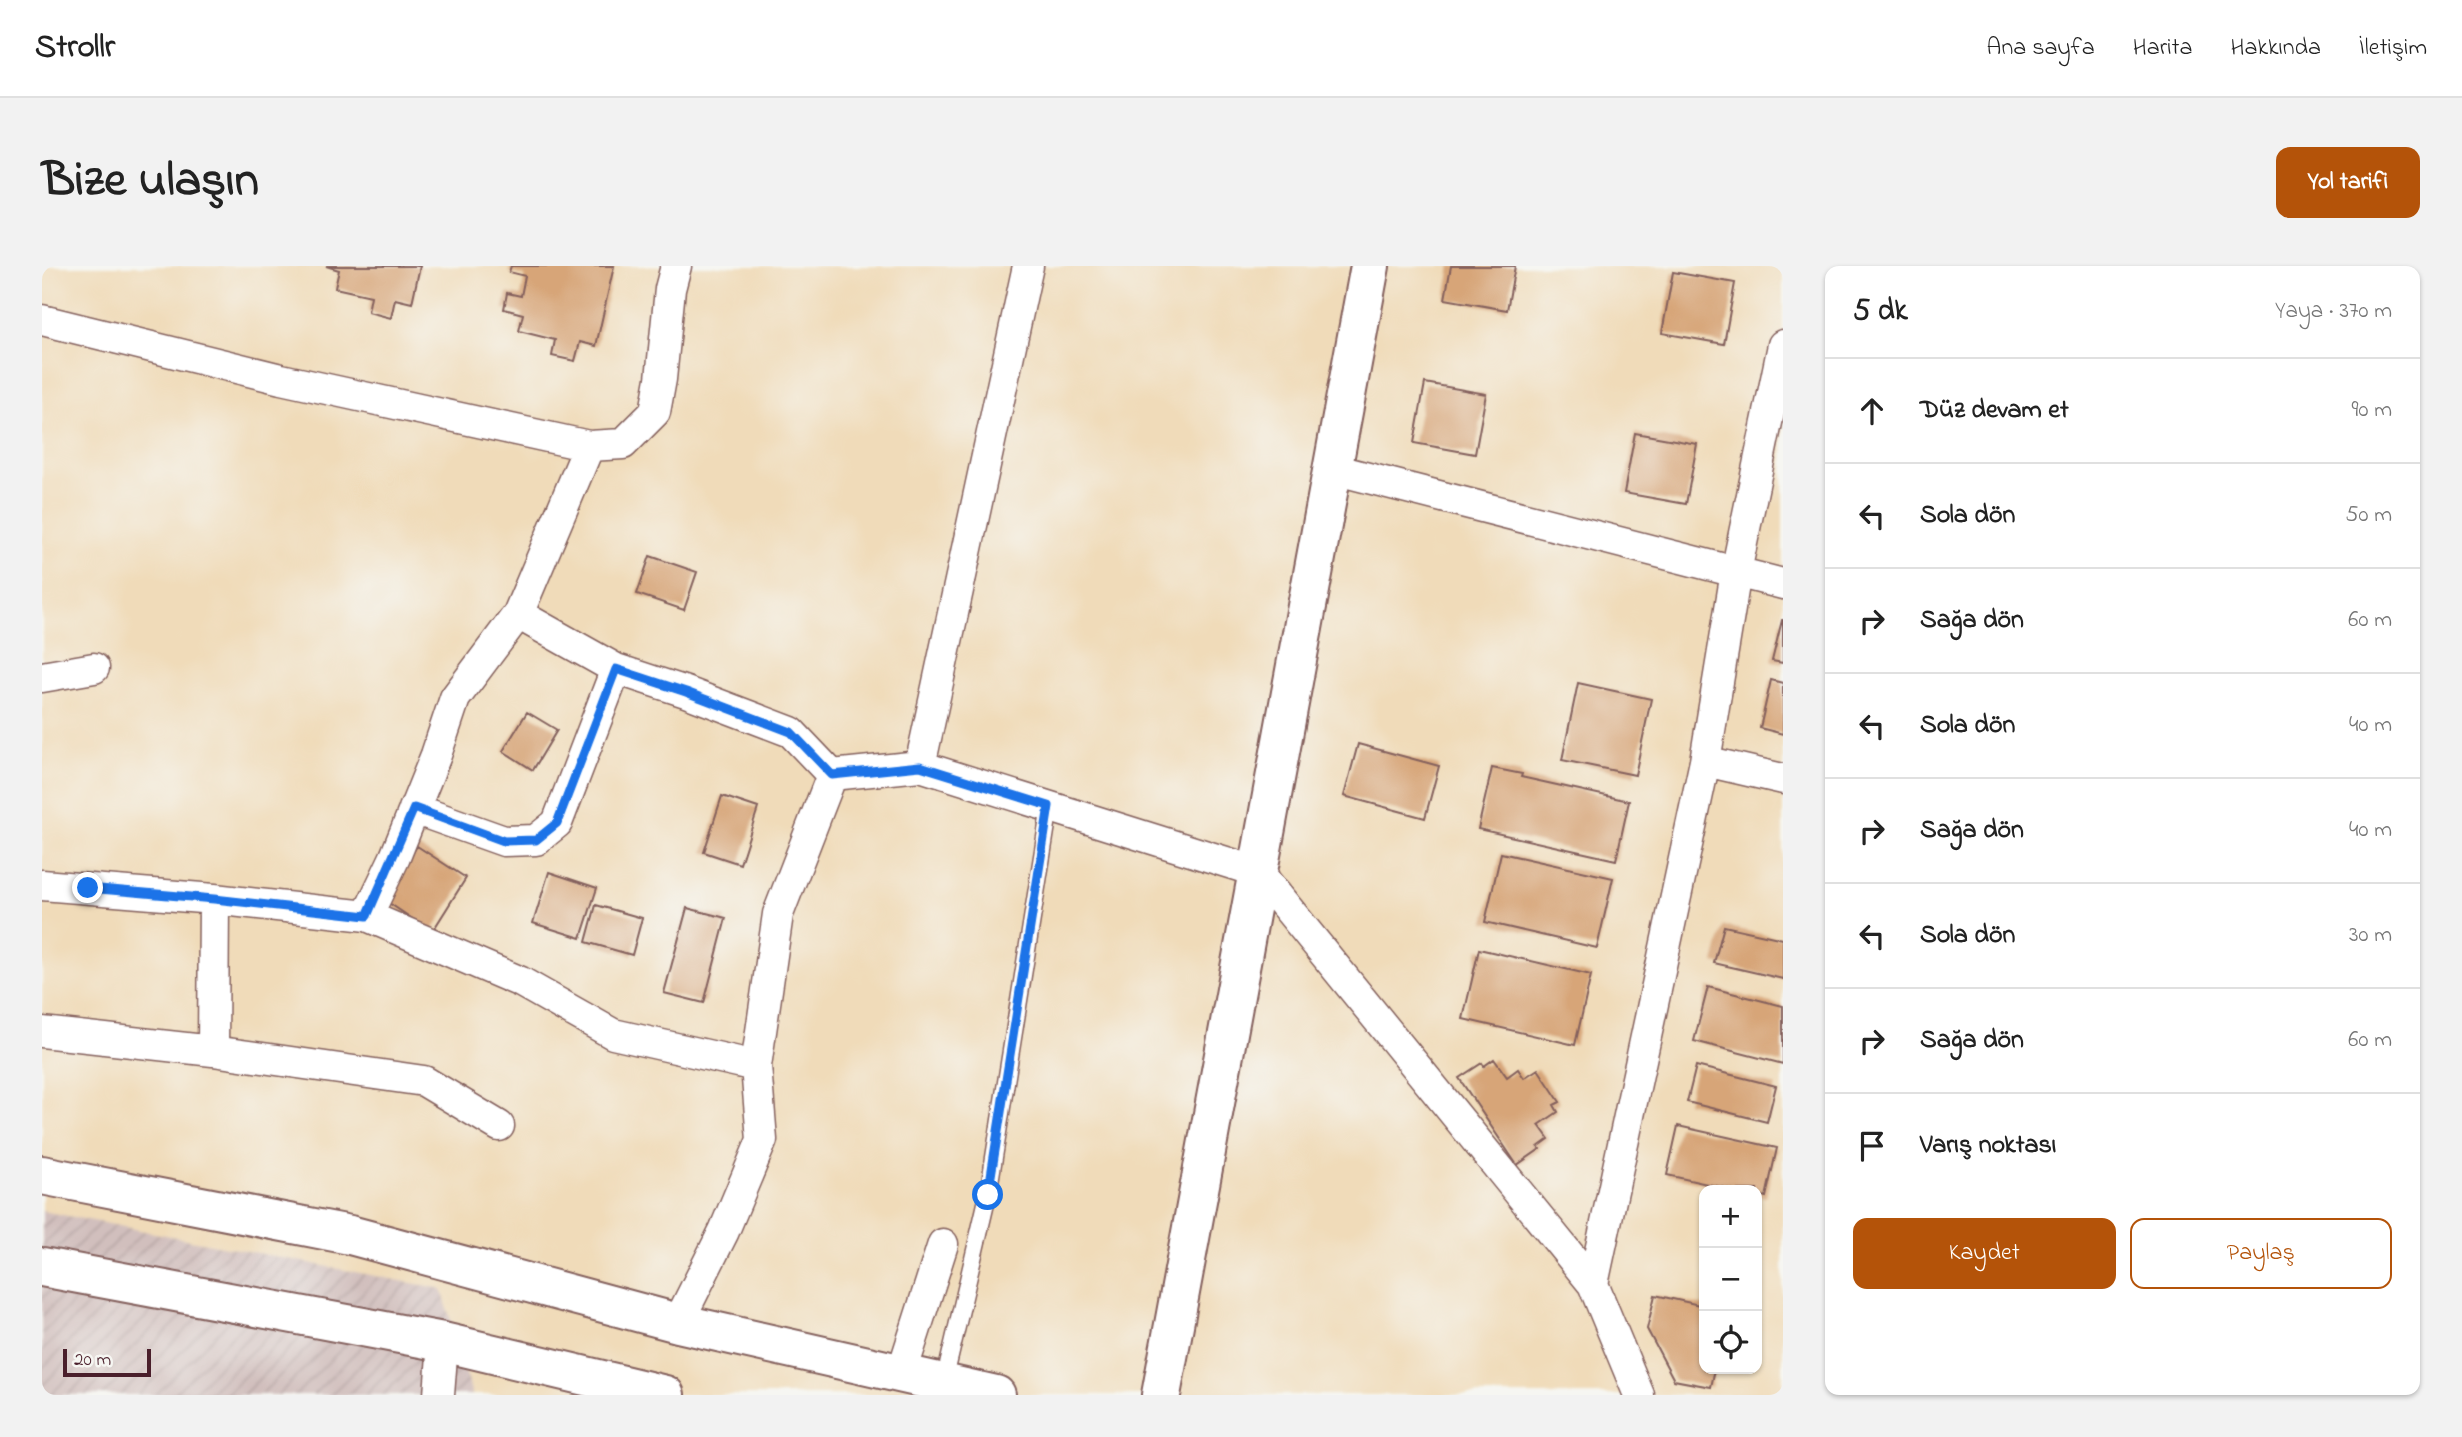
<!DOCTYPE html>
<html lang="tr">
<meta charset="utf-8">
<style>
:root{--surface:#fff;--page:#f2f2f2;--text:#222;--muted:#767676;--line:#e0e0e0;--accent:#b45309}
body{margin:0;font-family:"Indie Flower",sans-serif;background:var(--page);color:var(--text)}
.controls{position:absolute;right:21px;bottom:21px;display:grid;overflow:hidden;border-radius:14px;box-shadow:0 2px 5px #0004}
.controls button{width:63px;height:63px;display:grid;place-items:center;padding:0;border:0;border-bottom:2px solid var(--line);background:var(--surface);color:var(--text);font:35px sans-serif}
.scale{position:absolute;left:21px;bottom:18px;width:88px;box-sizing:border-box;padding-left:7px;border:4px solid #4a1f2b;border-top:0;font-size:19px;line-height:24px;white-space:nowrap;color:#4a1f2b;-webkit-text-stroke:5px #f6f6f2;paint-order:stroke}
.stop{position:absolute;width:21px;height:21px;margin:-16px;border:5px solid #1a73e8;border-radius:50%;background:#fff}
.stop.end{background:#1a73e8;border-color:#fff;box-shadow:0 2px 7px #0008}
.list{margin:0;padding:0;list-style:none}
h2{display:flex;justify-content:space-between;align-items:center;height:91px;margin:0;padding:0 28px;font-size:30px}
h2 small{font-size:23px;font-weight:400;color:var(--muted)}
.list li{display:grid;grid-template-columns:46px 1fr auto;gap:21px;align-items:center;box-sizing:border-box;height:105px;padding:0 28px;border-top:2px solid var(--line)}
.list b{display:block;font-size:26px;white-space:nowrap}
.list em{font-size:23px;font-style:normal;color:var(--muted)}
.actions{display:flex;gap:14px;padding:21px 28px}
.actions a{flex:1;padding:16px 0;border:2px solid var(--accent);border-radius:14px;text-align:center;font-size:24px;color:var(--accent)}
.actions .main{background:var(--accent);color:#fff}
.icon{flex:none;width:38px;height:38px;fill:none;stroke:currentColor;stroke-width:2;stroke-linecap:round;stroke-linejoin:round}
.map{position:relative;flex:none;width:1741px;height:1129px;overflow:hidden;border-radius:14px}
header{display:flex;align-items:center;gap:42px;box-sizing:border-box;height:98px;padding:0 35px;background:var(--surface);border-bottom:2px solid var(--line)}
header strong{font-size:33px}
nav{display:flex;gap:38px;margin-inline-start:auto;font-size:24px}
.intro{display:flex;align-items:center;justify-content:space-between;box-sizing:border-box;height:168px;padding:0 42px}
h1{margin:0;font-size:49px}
.button{padding:18px 32px;border-radius:14px;background:var(--accent);color:#fff;font-size:24px;font-weight:700}
main{display:flex;gap:42px;padding:0 42px}
aside{flex:1;background:var(--surface);border-radius:14px;box-shadow:0 2px 5px #0004}
.map>svg:first-child{display:block}
</style>
<header>
<strong>Strollr</strong>
<nav><a>Ana sayfa</a><a>Harita</a><a>Hakkında</a><a>İletişim</a></nav>
</header>
<div class="intro"><h1>Bize ulaşın</h1><a class="button">Yol tarifi</a></div>
<main>
<div class="map">
<svg width="1741" height="1129" viewBox="0 0 1741 1129">
<defs>
<pattern id="industrial-furrows" width="10" height="10" patternUnits="userSpaceOnUse" patternTransform="scale(1.75)"><rect width="10" height="10" fill="#d1bfbd"/><path d="M-1 1l2-2M0 10L10 0M9 11l2-2" fill="none" stroke="#b5a4a3"/></pattern>
</defs>
<rect width="100%" height="100%" fill="#f6f6f2"/>
<filter id="ink" filterUnits="userSpaceOnUse"><feTurbulence type="fractalNoise" baseFrequency=".0143" numOctaves="2"/><feDisplacementMap in="SourceGraphic" scale="14" xChannelSelector="R" yChannelSelector="G"/><feConvolveMatrix kernelMatrix="1 2 1 2 8 2 1 2 1" color-interpolation-filters="sRGB"/></filter>
<filter id="wash" filterUnits="userSpaceOnUse"><feTurbulence type="fractalNoise" baseFrequency=".00686" numOctaves="4" result="noise"/><feDisplacementMap in="SourceGraphic" scale="28" xChannelSelector="R" yChannelSelector="G"/><feGaussianBlur stdDeviation="1.57" result="paint"/><feColorMatrix in="noise" values="0 0 0 0 0 0 0 0 0 0 0 0 0 0 0 0 0 1.4 0 .05"/><feComposite in="paint" operator="in"/></filter>
<g filter="url(#wash)">
<rect width="100%" height="100%" fill="#f0dbb9"/>
<!-- industrial -->
<path fill="url(#industrial-furrows)" d="M0,945L400,1023L430,1129H0Z"/>
<g id="blocks">
<!-- building -->
<path fill="#d7a578" d="M284,0H378L370,37L353,33L349,52L326,46L329,30L293,22L297,4Z
M469,0H572L554,80L538,76L533,95L510,90L513,74L477,65L481,48L462,43L465,27L479,30L483,10L467,6Z
M1409,0H1473L1465,44L1403,33Z
M1631,6L1693,17L1682,78L1620,67Z
M1383,117L1444,128L1433,188L1372,177Z
M1593,167L1655,178L1644,238L1582,227Z
M608,290L655,306L642,344L595,328Z
M1740,354H1741V397L1730,395Z
M1729,414L1741,417V468L1718,462Z
M1536,417L1609,433L1593,509L1520,494Z
M485,446L515,464L491,504L461,485Z
M1316,478L1397,500L1383,552L1302,530Z
M1450,502L1480,508L1479,511L1587,535L1574,594L1436,563Z
M680,530L716,542L698,598L662,586Z
M375,580L424,612L390,666L341,633Z
M1459,587L1571,612L1555,682L1443,656Z
M507,606L555,622L539,672L491,657Z
M554,639L600,652L590,689L544,676Z
M645,642L684,652L662,737L622,727Z
M1682,660L1741,673V713L1672,697Z
M1437,683L1549,709L1533,779L1421,753Z
M1666,721L1741,740V798L1652,775Z
M1452,793L1465,811L1476,803L1482,812L1496,803L1518,836L1512,839L1516,846L1497,859L1507,873L1496,881L1498,883L1475,899L1417,812L1440,797L1442,800Z
M1654,800L1734,820L1725,856L1645,836Z
M1636,860L1735,882L1724,931L1715,929V924H1692L1625,909Z
M1613,1029L1662,1040V1103H1673L1669,1121L1632,1114L1605,1063Z"/>
</g>
</g>
<g filter="url(#ink)">
<use href="#blocks" fill-opacity="0" stroke="#84615d" stroke-width="2"/>
<g fill="none" stroke-linecap="round" stroke-linejoin="round">
<defs>
<path id="lane" d="M902,1116L946,929L1008,540"/>
<path id="street" d="M0,54L239,113L547,180L581,178L613,146L619,113L628,23L634,0
M1291,203L1741,318
M476,348L574,403L644,426L749,466L790,509
M0,411L52,402
M1663,495L1741,513
M878,500L986,0
M372,543L462,575L494,574L515,557L574,403
M0,619L172,633L325,650L479,716L571,768L714,800
M325,650L353,591L394,489L413,432L476,348L547,180
M0,766L171,785L382,815L457,860
M171,785L172,633
M636,1057L682,965L720,874L714,800L736,648L790,509L878,500L1216,606L1551,1018
M860,1106L901,978
M397,1129L401,1076
M1597,1129L1551,1018L1663,495L1694,306L1741,79"/>
<path id="secondary" d="M0,909L308,969L636,1057L954,1129
M0,1001L401,1076L623,1129
M1119,1129L1328,0"/>
</defs>
<!-- lane casing -->
<use href="#lane" stroke="#84615d" stroke-width="19"/>
<!-- street casing -->
<use href="#street" stroke="#84615d" stroke-width="33"/>
<!-- secondary casing -->
<use href="#secondary" stroke="#84615d" stroke-width="42"/>
<!-- lane -->
<use href="#lane" stroke="#fff" stroke-width="16"/>
<!-- street -->
<use href="#street" stroke="#fff" stroke-width="30"/>
<!-- secondary -->
<use href="#secondary" stroke="#fff" stroke-width="38"/>
</g>
</g>
<g fill="none" stroke-linecap="round" stroke-linejoin="round" filter="url(#ink)">
<!-- route -->
<path stroke="#1a73e8" stroke-width="9" d="M46,622L172,633L325,650L372,542L462,575L494,574L515,557L574,403L644,426L749,466L790,509L878,500L1007,540L946,929"/>
</g>
</svg>
<div class="controls">
<button>+</button>
<button>−</button>
<button><svg class="icon" aria-label="locate" viewBox="0 0 24 24"><circle cx="12" cy="12" r="6"/><path d="M12 2v4M12 18v4M2 12h4M18 12h4"/></svg></button>
</div>
<div class="scale">20 m</div>
<div class="stop" style="left:946px;top:929px"></div>
<div class="stop end" style="left:46px;top:622px"></div>
</div>
<aside>
<h2>5 dk<small>Yaya · 370 m</small></h2>
<ul class="list">
<li><svg class="icon" aria-label="ahead" viewBox="0 0 24 24"><path d="M12 20V5M6 11l6-6 6 6"/></svg><div><b>Düz devam et</b></div><em>90 m</em></li>
<li><svg class="icon" aria-label="left" viewBox="0 0 24 24"><path d="M17 20v-9H6M10 6l-5 5 5 5"/></svg><div><b>Sola dön</b></div><em>50 m</em></li>
<li><svg class="icon" aria-label="right" viewBox="0 0 24 24"><path d="M7 20v-9h11M14 6l5 5-5 5"/></svg><div><b>Sağa dön</b></div><em>60 m</em></li>
<li><svg class="icon" aria-label="left" viewBox="0 0 24 24"><path d="M17 20v-9H6M10 6l-5 5 5 5"/></svg><div><b>Sola dön</b></div><em>40 m</em></li>
<li><svg class="icon" aria-label="right" viewBox="0 0 24 24"><path d="M7 20v-9h11M14 6l5 5-5 5"/></svg><div><b>Sağa dön</b></div><em>40 m</em></li>
<li><svg class="icon" aria-label="left" viewBox="0 0 24 24"><path d="M17 20v-9H6M10 6l-5 5 5 5"/></svg><div><b>Sola dön</b></div><em>30 m</em></li>
<li><svg class="icon" aria-label="right" viewBox="0 0 24 24"><path d="M7 20v-9h11M14 6l5 5-5 5"/></svg><div><b>Sağa dön</b></div><em>60 m</em></li>
<li><svg class="icon" aria-label="arrive" viewBox="0 0 24 24"><path d="M6 21V4h12l-3 4 3 4H6"/></svg><div><b>Varış noktası</b></div></li>
</ul>
<div class="actions"><a class="main">Kaydet</a><a>Paylaş</a></div>
</aside>
</main>
